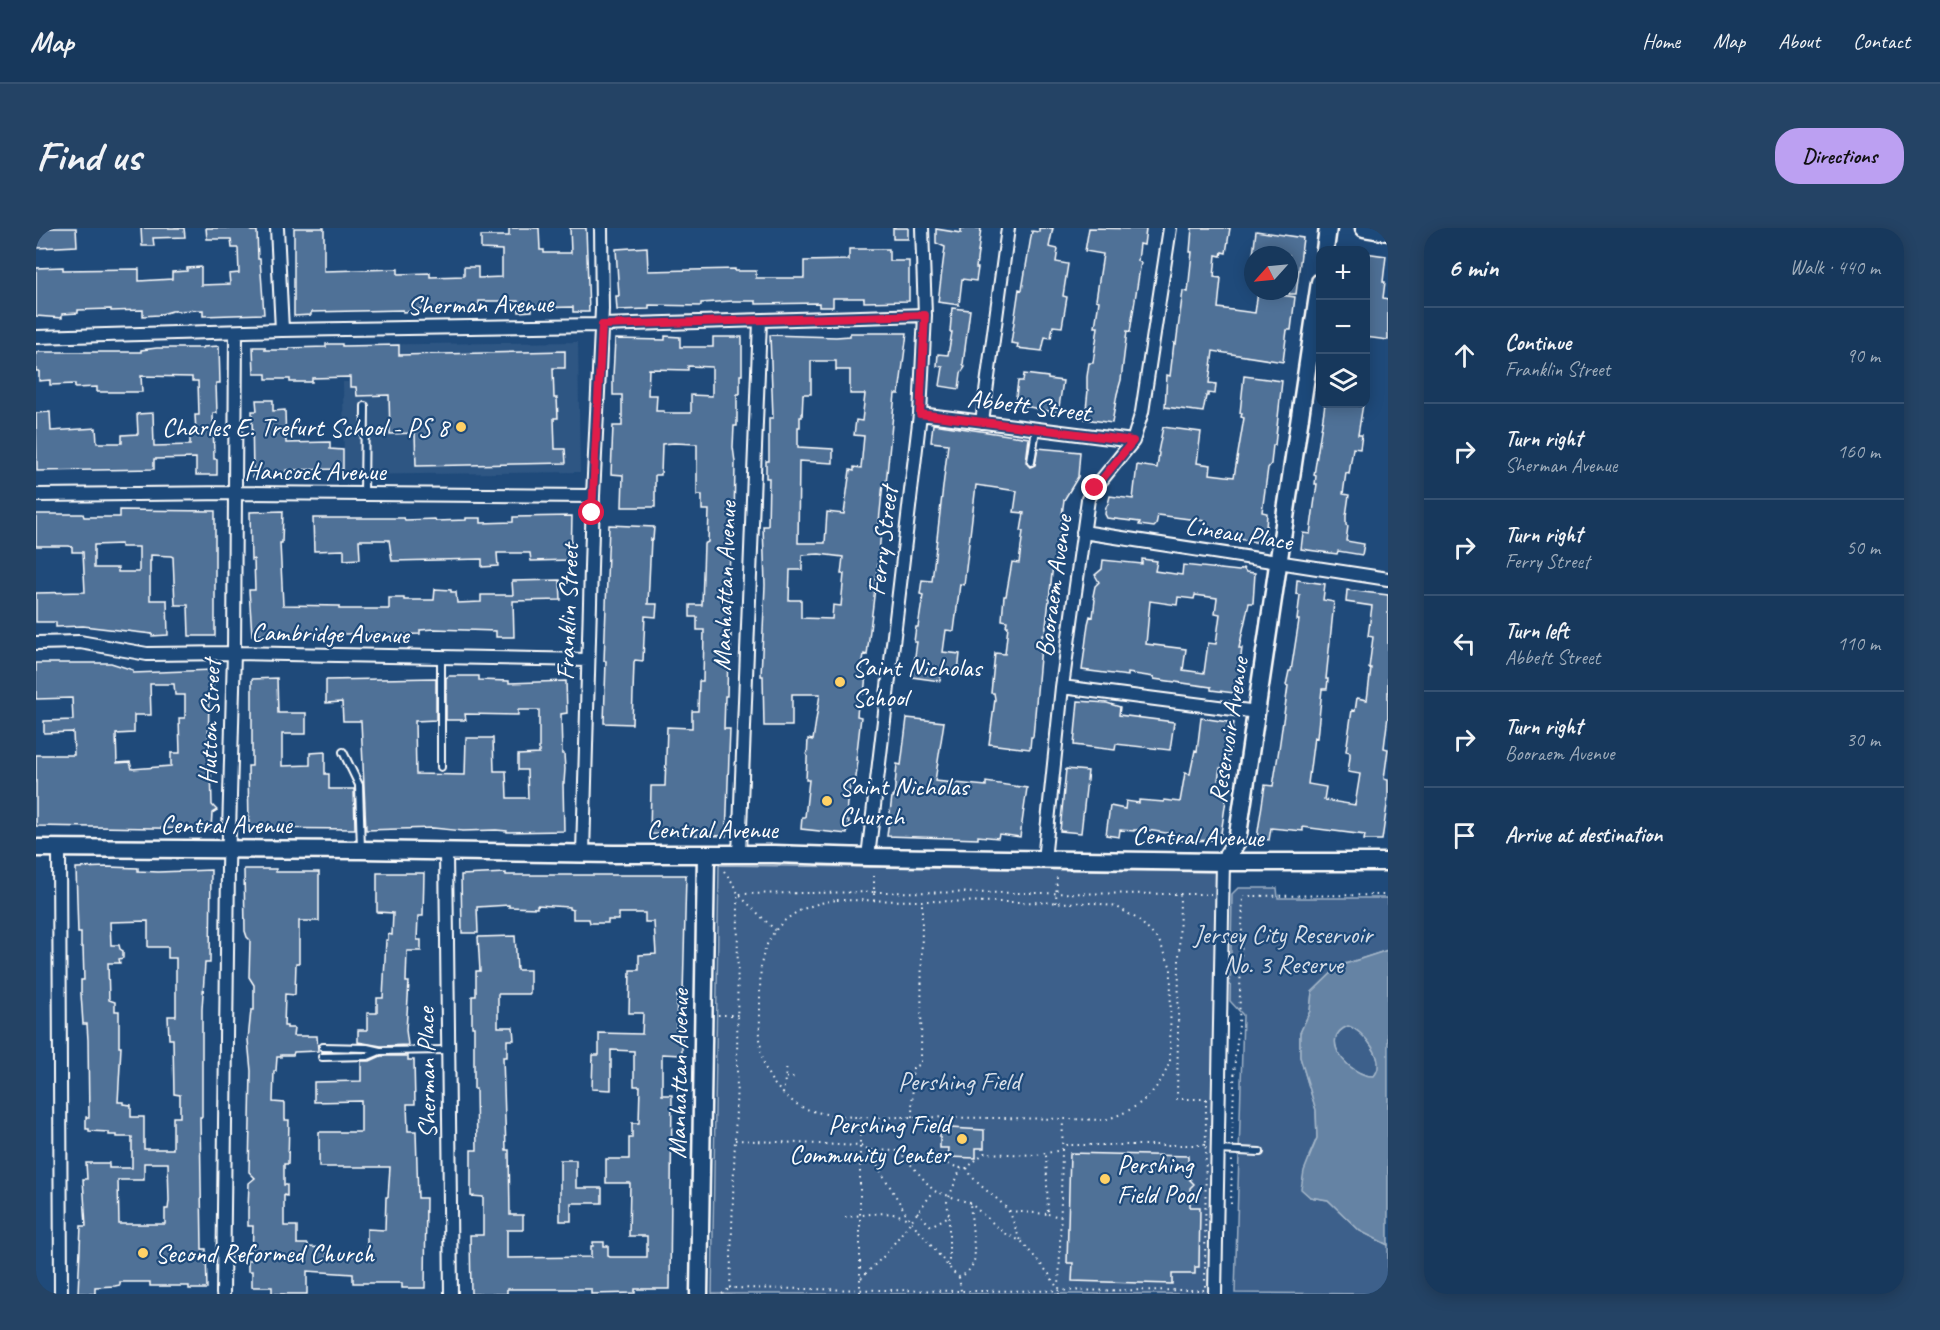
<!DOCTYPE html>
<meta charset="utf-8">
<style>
:root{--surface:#17385c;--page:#244365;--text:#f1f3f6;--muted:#9eacbb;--line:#365272;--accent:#bca0f2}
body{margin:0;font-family:Caveat,sans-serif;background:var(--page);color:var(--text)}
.controls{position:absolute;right:18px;top:18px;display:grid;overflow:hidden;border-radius:12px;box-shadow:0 3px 15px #0003}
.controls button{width:54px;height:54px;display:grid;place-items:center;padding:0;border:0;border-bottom:2px solid var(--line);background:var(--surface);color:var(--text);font:30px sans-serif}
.compass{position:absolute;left:1208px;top:18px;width:54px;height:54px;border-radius:50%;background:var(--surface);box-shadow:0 3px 15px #0003;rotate:243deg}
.stop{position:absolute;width:18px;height:18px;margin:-14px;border:4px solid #e11d48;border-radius:50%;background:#fff}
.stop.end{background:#e11d48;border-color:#fff;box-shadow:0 2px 6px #0008}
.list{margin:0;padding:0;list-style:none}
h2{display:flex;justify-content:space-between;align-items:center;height:78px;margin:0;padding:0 24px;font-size:26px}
h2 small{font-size:20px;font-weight:400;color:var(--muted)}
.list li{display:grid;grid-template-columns:39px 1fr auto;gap:18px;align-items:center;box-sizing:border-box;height:96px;padding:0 24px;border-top:2px solid var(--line)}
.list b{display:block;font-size:22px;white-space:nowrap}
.list p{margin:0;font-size:20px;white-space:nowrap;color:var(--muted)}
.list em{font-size:20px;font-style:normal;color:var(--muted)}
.icon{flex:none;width:33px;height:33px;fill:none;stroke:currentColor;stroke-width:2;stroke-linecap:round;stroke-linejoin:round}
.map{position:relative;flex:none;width:1352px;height:1066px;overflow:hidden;border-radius:24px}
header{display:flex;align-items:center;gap:36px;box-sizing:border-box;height:84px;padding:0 30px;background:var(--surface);border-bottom:2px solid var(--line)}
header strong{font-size:28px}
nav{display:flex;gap:33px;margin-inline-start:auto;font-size:21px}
.intro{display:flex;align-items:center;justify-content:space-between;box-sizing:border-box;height:144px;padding:0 36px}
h1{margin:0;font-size:42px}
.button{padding:15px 27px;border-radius:24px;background:var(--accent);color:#111;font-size:21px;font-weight:700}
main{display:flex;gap:36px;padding:0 36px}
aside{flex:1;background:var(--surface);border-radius:24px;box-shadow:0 3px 15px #0003}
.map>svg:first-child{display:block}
</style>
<header>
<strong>Map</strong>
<nav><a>Home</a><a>Map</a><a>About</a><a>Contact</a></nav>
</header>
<div class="intro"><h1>Find us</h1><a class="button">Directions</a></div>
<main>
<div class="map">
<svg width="1352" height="1066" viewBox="0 0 1352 1066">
<rect width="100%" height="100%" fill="#1f4a7a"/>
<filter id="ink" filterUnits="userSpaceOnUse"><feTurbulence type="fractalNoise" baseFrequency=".0167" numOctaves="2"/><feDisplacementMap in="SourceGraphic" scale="12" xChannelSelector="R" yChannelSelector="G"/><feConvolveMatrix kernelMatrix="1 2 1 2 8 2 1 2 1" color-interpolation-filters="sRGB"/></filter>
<g filter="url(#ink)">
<!-- built -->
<path fill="#2e5683" d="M542,114L544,244L308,247L307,154H312L311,117Z"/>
<!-- green -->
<path fill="#3c618b" stroke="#9eb0c5" stroke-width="1.5" d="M683,637L1183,644L1175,1066H676Z
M1202,660H1241L1242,670H1352V722L1303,738L1276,764L1274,783L1264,805V829L1280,882L1281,910L1273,928L1274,969L1292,972L1324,1003L1352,1017V1066L1199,1065L1207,787L1194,773L1196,666Z
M1312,798C1327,802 1352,832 1338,848C1316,850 1280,811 1312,798Z"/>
<!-- water -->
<path fill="#6583a4" stroke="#a3b5c8" stroke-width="1.5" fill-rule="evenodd" d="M1352,722V1017L1324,1003L1292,972L1274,969L1265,961L1268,943L1281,910L1280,882L1264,829V805L1274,783L1276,764L1303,738ZM1312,798C1327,802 1352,832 1338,848C1316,850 1280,811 1312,798Z"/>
<!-- building -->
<path fill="#507197" stroke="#fff" stroke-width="1.5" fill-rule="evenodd" d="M1,0H40L41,18L1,20Z
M105,0H148L149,9L117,10L118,18H106Z
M170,0H215V3H221L222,31H224L228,86L167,88V82L136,83L122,87L107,88V82L75,83V81L42,82V85L26,86V90L0,88V40L27,39V42L103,41V53L136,51V44L151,43V40L165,39V57L194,56L193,46L203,45L202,20H196L195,11H171Z
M258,0H288V43L362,41V46L394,45V49L428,48V39H442V50L466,49V22L445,21V8H473V0H503L504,22H508V25H535L534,0H550L553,84H537V79L496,80V83L483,84L482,73H443V82H429V80L381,81V83L367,84V82L275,84V87L258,88Z
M857,0H872V11H857Z
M925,0H945L940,40H942L940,53L926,51L923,77L902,74L909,19L900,15V1L925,5Z
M1003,0H1017L1013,19L1022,21L1020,34L1032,36L1027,68L1031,69L1026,99L1017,98L1015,110L1009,109L1006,123L981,120L982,116L975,115L983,61L986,62L996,3L1003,4Z
M1053,0L1110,1L1108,17L1104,16L1102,33L1105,35L1104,40L1094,104L1091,103L1085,152L1081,166L1076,195L1049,191L1052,162L1051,161V149L1053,135H1057L1062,99H1059L1063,73L1060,72L1067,26L1049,23Z
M1156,0H1194L1190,25L1186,24L1185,28L1180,27L1178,49L1185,50L1182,80L1219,85L1222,64L1259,69L1255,102H1251L1247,134L1177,123L1173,155L1180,156L1179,166L1172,165V168H1170L1167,184L1129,179L1131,147L1134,148L1138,115L1140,116L1147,63L1152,64L1156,24H1154Z
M1220,3L1267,10L1260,66H1253V27H1217Z
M611,19L612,43L699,41V43H720V50H768V33L813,32V21H853V33H873V73L828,74V70H797V79H783V75L720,76V73H697L665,75V78L613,77V81L581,82L580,68H583L580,21Z
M1329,25L1350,28L1347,54H1349L1347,70L1352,71V112L1329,109Z
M916,80L934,82L927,136L929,139L925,145L923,161L904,158L907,139L901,138L902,126L912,127L916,104H914Z
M814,105H871L863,166H859L850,256L847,255L842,304H845L842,335L831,427L828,426L825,447H830L828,466H823L821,488L825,489L820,532L822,533L819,557H814L810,593H813L811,606L765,601L766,589H769L773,552H770L772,511L777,512L784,466H756V498H728L727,448H725L729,357L727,298H732L733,250H730V233H733V190H737L734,107L800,109L814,108ZM775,133H800V142H814V166H829L826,193L820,192L818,207L828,208L825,240L818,239V243L814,242L808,286L791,284L789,315H762L763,233L797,235V221L762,219V199H764V189H766L767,166H775ZM783,326L807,329L805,346H808L805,378L797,377L796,391L765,390V372H753L754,342H766V327Z
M629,108L644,109V119H677V109H706V147H704V166H701V198H698L697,219L699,234L698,299H695L694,328L693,343H692L691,406H695V421H692L691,468H689L688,501H694L690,608L614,606L615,558H629L631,499L656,500V483H662L663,453H667L668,402H661V389H654V377H666L668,316L672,314L673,282H666V267H661V216L638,215L626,216L625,247H619V279H586L587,247L575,246L577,198H586V167H577V148L579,111L629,112ZM652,138L676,139V168L655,167V185H628V183H620L621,167H612L613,141L652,142Z
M290,116H306V118L363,117V127L529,123V140H517L518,170H521L522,190H518L519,221H529L530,235L380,238L379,205L354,206L353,167L321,168L320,159H314V149L276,150V154H254V151H230V146H218L217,119H229V122H253V120L290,119Z
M183,118L184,155H180L181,185H177L178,231H181V247H160V230L118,231V241L1,243L0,185L14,184L15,203L60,200L61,215H86V207L102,206L101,186L117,185L118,218L154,217V204H160L159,187H163L162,153H156V149L105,148L106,164H61V159L39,160V156L14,157V152L3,153V143H0V124H105V122L121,120H167V119Z
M988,146L1012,149V151L1027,153L1022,185L979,176L982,153H987Z
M1208,148L1246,153L1239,217H1237L1235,236L1232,240L1226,284L1231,285L1229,316L1183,307L1179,309L1176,306L1168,304L1169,293L1122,287L1120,297L1118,299L1103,297L1104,294L1071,290L1069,286L1070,279L1072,276L1074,268L1097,271L1101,237L1121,240L1123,225L1122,224L1127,199L1165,204L1161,235L1175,237L1174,246L1198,249L1208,190L1205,189L1206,185H1204Z
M220,172H237V183L249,182L250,215L294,214V221L307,222V241L250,242V248L217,249L216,183H221Z
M1289,176H1327L1322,207H1326L1324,221L1317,220L1313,246L1310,245L1307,266L1313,267L1310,288V297L1312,298L1310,313L1328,316L1326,327L1302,323L1301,326L1265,321L1267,305L1274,306L1281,256H1279L1280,248L1278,247Z
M897,196L993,210L990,234L994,239L999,237L1002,220L1044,224L1042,249L1028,272L1027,279L1021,338L1017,337L1009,407H1006L997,509H995L994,521L953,516L959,471L958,465H955L959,425L969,426L972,398H970L971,393L966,392L968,368H970L976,334L983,335L987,303H985L988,285L978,284L981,263L940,257L928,357L924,356L918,403L910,402L907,424L924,426L922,443L906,441L904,453L876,449L881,414H878L880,399H882L887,367L884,366L886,352L896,353L912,216L895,214Z
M84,282L179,283V408H153L152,377H139L137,329L135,328L115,327V333H114V372H131L132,407L116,408V406L47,398L20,399V394H0V365L49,364L47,324H36V319L33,318H0V286H47L48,289H84ZM85,316V319H103V344H82V340H58V317Z
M247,283L246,315H244L247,377L303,378V381H353V370H368V372H398L399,361L415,362V364H420L421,375L445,374V367H477L476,353L524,352L525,372L477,373L478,409H460V403L398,401L384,402V406L353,407V409H339V405L251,408V406L216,407L213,362H219L218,331L215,332L214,284Z
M536,288L535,332L495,333L494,325H461L462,338L446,339V331L356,333L353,312H323L324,331L308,332V322L278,323L277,290H368L369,292L399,291L400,293L430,292V290H445V295L477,294V289Z
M573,297L618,299L617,312L615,311L612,376H621L620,389L609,388L607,433L599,432L598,434L596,496L568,495L570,433H568Z
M1106,331L1121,333L1119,343L1146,347L1147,337L1203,343L1207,340L1210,344L1219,345L1217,375H1213L1203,420H1206L1204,436H1210L1206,466L1175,462V459L1118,451V449L1092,445V448L1046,442L1052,396L1054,388L1057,389L1059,372L1057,368L1059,358L1063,354L1059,347L1066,341L1067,332L1106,336ZM1159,367L1181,370L1179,385L1184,386L1180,416L1172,415L1168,445L1147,442L1150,421L1110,416L1114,373L1141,377L1142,369L1158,371Z
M1261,352L1289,356L1287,372L1298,374L1290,451H1292L1291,461H1286L1281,510L1278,509L1272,556L1290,559L1288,572L1319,577L1324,546L1312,544L1314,529V524L1310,523L1316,482L1319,483L1321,470L1331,472L1335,440H1333L1337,409L1332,408L1336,378L1310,374L1311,362L1352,367V488L1348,520L1352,521L1348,551L1352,552V570L1346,612H1328L1329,607L1267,599V603L1235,600L1233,612L1221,610L1229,557L1237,558L1243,521L1252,458L1250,457L1253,443H1255L1263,392H1261L1264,367L1260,366Z
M0,435H75L97,442V445L177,442V460L173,459L172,539H175L176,577L181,582L176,585L175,601L0,598V527H38L37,504L8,505V493L37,492L36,470L0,471ZM114,456H138L139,467H149V490H143L144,525H135V538L96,541L94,534L81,535L80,506L98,505V487H115Z
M413,448H443V452L473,453V455L530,453L531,485L525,486L526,526H528L529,541L528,555H527L528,603L471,604V603L460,602L427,603L397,600L330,602L325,493H307L306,474L290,475V452L400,450V492L379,493L380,546L429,547L430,510H457L458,543H470L471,570H492L491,542H482V527L503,526V482H482V487L429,486L430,492H410V450Z
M241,450L242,485H270V506H246V538L274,537V525L289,524V546H293V561H318L319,601L213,600L212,538H216V451Z
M1042,473L1071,475L1084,479L1083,487L1138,494L1134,522L1080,516L1079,522L1038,517Z
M871,490L908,494L899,553L950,558V554L991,560L984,609L963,606L962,610L942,608V611L851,608L856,569H858L861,536L865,537Z
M1165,490L1198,495L1193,528L1191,527L1190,538L1184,540L1180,563L1191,565L1184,612L1149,613L1136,611L1137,606L1111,602H1098V603L1084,602L1083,609L1070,607L1074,578L1089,581L1090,573L1103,575V572L1128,574V572L1144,574L1149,545L1154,546L1159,522L1161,523Z
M1030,541L1052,543L1045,605L1024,603Z
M72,639L102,640V643L122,644L175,642L174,735H169L166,781V889H164L166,1021H170L171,1061H153V1058H114V1054H84V1057L79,1058L59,1059V1066L42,1065L45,998H50L47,951H51L50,935H73V940H96V909H80V907H73V904L53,903V901H50V889H53L52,812L51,796H47L45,766V752H48L47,719H45V705H42L40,640ZM112,693V719H132V730H140V788H132L133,811H137L138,866L144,867V889H137V921H108V889H95V877L87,876V874H82L85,819H83V783H79V774L73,772L72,735H84L83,731L87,730V723L84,721L83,717H75L74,694ZM108,935H132L133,973L132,981H129V996H83L82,952H108Z
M208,641H240V644H283V693H263V735H260L259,767L249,766L248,798H251V800H258L257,808H281L282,823L258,824L257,827H245V829H241L240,843H238L237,874L249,875V892H253L252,936H248V957H251V968L248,967V998H261V1016H272V1019L291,1020V1028H317V1025H331V1001L349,1002L350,969H352L354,939H283V904H325V873L278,874V854L325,853V833H334L345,828H372V832H378L379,876H371L372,903H380L382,970H390L389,1060H366V1055H317V1046L271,1043V1066H236V1059H216V1043H212V1032H216L217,998H212V982L213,955L219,950L213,944L215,843L212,812L215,782H218V757L213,749L214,712L211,709L209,703Z
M341,645H388L387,688H382L381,712H385V723H371L370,754H373L370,802L372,817L345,818L322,814V802H331V785H341V770H347L350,712H352V706L356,707L357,685L341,684Z
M470,645V647H650L647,767H641L640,803H646V827L626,826V867H636L634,1061H599V1065L555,1066V1061H471V1066H435L434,1007H447V969L435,968V922H441L440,861H438V799H436V768H440V743H444L442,709L479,708L481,742H494V766H462V799H477L478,812H471V829H467L470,922H473L474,987H487V1002H471V1030L555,1029V1018H557V1014H568V1018H572V1028L574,1029H611V1008H593L594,955H570V931H593V910H596V895H603L604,858H598V823L575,822V862L556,861L557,827H563V805L606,806L607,785H593L594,742H603V727L620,726L618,694H609V685H583V692H572V695H554L553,691H537V682L533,681V679L501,677V680L473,679V677L441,679L442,705H426L425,647Z
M914,900L948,902V920H940V930L912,929L913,920H904V902H914Z
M1034,925L1152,928V950L1158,956L1154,960V979H1164L1163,1039H1159V1046H1136V1056L1036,1053L1037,1035H1031Z
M524,932H540V960H566V975H535V993H524Z"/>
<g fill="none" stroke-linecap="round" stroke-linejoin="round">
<defs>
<path id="lane" d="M995,234L1000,201
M328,266L329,178
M405,429V539
M307,524L323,557L325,621
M287,819L331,820L344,823
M286,829L332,828L344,823L412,822
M1182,922L1224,924"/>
<path id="street" d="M241,0L246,102
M0,109L246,102L565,97L889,87
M884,186L1097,213
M946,194L972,0
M0,267L199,265L557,268
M1047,304L1352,351
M0,415L44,414L111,426L198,425L552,432
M1026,459L1221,484
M23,620L25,1066
M410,624L415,1066
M547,625L557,268L566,81L565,0
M703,626L724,93
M832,629L884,186L889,87L886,0
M1008,632L1026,459L1052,271L1059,260L1097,213L1106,184L1134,0
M187,1066L192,640L198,425L200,104
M1179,1066L1187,634"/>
<path id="secondary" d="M1328,0L1352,4
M1289,22L1292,0
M0,620L325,622L578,626H738L832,629L1187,634H1352
M1187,634L1201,613L1284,54
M663,1066L670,627"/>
</defs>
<!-- lane casing -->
<use href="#lane" stroke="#fff" stroke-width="10"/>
<!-- street casing -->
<use href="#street" stroke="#fff" stroke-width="16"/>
<!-- secondary casing -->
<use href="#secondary" stroke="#fff" stroke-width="21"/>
<!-- path -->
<path stroke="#fff" stroke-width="2" stroke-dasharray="1.5 4.5" stroke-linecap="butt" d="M688,643L699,658L702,666L739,702
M838,664L1144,666L1141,871H1170L1169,1062L925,1063L694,1060L701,851L702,666Z
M1144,666H1175
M801,672L1059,675L1081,679L1103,692L1123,713L1129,726L1135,740L1134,833C1123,865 1100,883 1068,892C1004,890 940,890 876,889C843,889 798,892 768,880C757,875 747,866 739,857C721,834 724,806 724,779C724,765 724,751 725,738C731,696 762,677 801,672Z
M838,673V648
M1020,675L1021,648
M682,787H702
M750,850L759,849
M747,866L751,837
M824,889V1066
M876,889L877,840L885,836L886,675
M699,912L825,918L832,922L863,923L925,940H931L948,925L1000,927L1026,922L1023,1066
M1196,913L1199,830L1203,797L1207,668L1352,667
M832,922L874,992L917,1044L923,1049C933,1045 937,1038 939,1029L934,975
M1026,922L1030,917H1170
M1026,922L1027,892
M863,923L898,963L934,975L967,1004L986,1014L1013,1046L1022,1061
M931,940C939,958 959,966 971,981C978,989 978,1002 985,1012
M1154,952L1158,949
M1195,976L1196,931
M973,983L1012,986L1010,926
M881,984L895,998L913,988L911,974L925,940
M1012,986L1024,989
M809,989C828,988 854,980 871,991
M913,989V1038
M923,1049L925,1063
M825,1050L849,1027L898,963
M686,1066L694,1060"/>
<!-- lane -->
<use href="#lane" stroke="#1f4a7a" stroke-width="6"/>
<!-- street -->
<use href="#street" stroke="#1f4a7a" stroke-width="12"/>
<!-- secondary -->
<use href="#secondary" stroke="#1f4a7a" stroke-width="16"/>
</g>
</g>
<g fill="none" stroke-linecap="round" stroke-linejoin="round" filter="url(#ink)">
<!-- route -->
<path stroke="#e11d48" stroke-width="8" d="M556,285L566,97L889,87L884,186L1097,213L1059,260"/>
</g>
<!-- markers -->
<g fill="#ffd166" stroke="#1f4a7a" stroke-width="2">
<circle cx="425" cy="199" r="6"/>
<circle cx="804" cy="454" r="6"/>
<circle cx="791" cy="573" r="6"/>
<circle cx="926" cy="911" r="6"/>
<circle cx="1069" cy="951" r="6"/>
<circle cx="107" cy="1025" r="6"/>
</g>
<g text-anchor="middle" stroke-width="4.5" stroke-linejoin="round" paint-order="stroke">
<!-- street labels -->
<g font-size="26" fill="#fff" stroke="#1f4a7a">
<text transform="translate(444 76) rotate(-1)" y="9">Sherman Avenue</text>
<text transform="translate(993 177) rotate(7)" y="9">Abbett Street</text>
<text x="279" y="252">Hancock Avenue</text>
<text transform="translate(1203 305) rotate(9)" y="9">Lineau Place</text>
<text transform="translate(846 313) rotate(-83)" y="9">Ferry Street</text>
<text transform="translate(688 358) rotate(-88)" y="9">Manhattan Avenue</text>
<text transform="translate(1017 358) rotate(-82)" y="9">Booraem Avenue</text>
<text transform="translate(531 384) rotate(-88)" y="9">Franklin Street</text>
<text transform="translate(294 405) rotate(1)" y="9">Cambridge Avenue</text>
<text transform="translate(173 494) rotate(-88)" y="9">Hutton Street</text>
<text transform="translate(1192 502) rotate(-81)" y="9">Reservoir Avenue</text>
<text x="190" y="605">Central Avenue</text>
<text x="676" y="610">Central Avenue</text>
<text transform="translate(1162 608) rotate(1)" y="9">Central Avenue</text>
<text transform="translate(390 845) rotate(-91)" y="9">Sherman Place</text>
<text transform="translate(642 846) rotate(-89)" y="9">Manhattan Avenue</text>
</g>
<!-- poi labels -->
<g font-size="26" fill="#fff" stroke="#1f4a7a" text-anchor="start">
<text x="413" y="208" text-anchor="end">Charles E. Trefurt School - PS 8</text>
<text x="816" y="448">Saint Nicholas<tspan x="816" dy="30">School</tspan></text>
<text x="803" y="567">Saint Nicholas<tspan x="803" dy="30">Church</tspan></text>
<text x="914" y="905" text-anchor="end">Pershing Field<tspan x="914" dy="30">Community Center</tspan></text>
<text x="1081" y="945">Pershing<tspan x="1081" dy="30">Field Pool</tspan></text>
<text x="119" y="1034">Second Reformed Church</text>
</g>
<!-- park labels -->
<g font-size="26" fill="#d8dfe8" stroke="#1f4a7a">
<text x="1247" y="715">Jersey City Reservoir<tspan x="1247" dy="30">No. 3 Reserve</tspan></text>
<text x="923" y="862">Pershing Field</text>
</g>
</g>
</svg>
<div class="controls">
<button>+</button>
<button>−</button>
<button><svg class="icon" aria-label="layers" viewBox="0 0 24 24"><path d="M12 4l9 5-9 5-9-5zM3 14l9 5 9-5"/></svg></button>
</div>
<svg class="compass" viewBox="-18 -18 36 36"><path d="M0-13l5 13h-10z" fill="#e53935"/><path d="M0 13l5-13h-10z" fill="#9eacbb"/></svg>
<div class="stop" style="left:556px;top:285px"></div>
<div class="stop end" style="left:1059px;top:260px"></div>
</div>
<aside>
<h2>6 min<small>Walk · 440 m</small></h2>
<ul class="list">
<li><svg class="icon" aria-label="ahead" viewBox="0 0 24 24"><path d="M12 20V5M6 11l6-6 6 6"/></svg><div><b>Continue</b><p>Franklin Street</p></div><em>90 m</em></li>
<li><svg class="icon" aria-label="right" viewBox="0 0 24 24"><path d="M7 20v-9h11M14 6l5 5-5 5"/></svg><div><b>Turn right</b><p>Sherman Avenue</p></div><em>160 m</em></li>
<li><svg class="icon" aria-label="right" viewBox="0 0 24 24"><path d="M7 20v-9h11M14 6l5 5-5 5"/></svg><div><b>Turn right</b><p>Ferry Street</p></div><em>50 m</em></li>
<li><svg class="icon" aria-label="left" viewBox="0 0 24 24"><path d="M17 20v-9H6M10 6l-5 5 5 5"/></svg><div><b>Turn left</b><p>Abbett Street</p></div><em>110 m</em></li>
<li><svg class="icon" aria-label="right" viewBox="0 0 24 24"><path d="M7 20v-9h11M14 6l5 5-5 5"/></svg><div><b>Turn right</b><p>Booraem Avenue</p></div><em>30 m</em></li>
<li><svg class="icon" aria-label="arrive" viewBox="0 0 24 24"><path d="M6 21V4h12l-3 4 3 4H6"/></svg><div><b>Arrive at destination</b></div></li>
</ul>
</aside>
</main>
